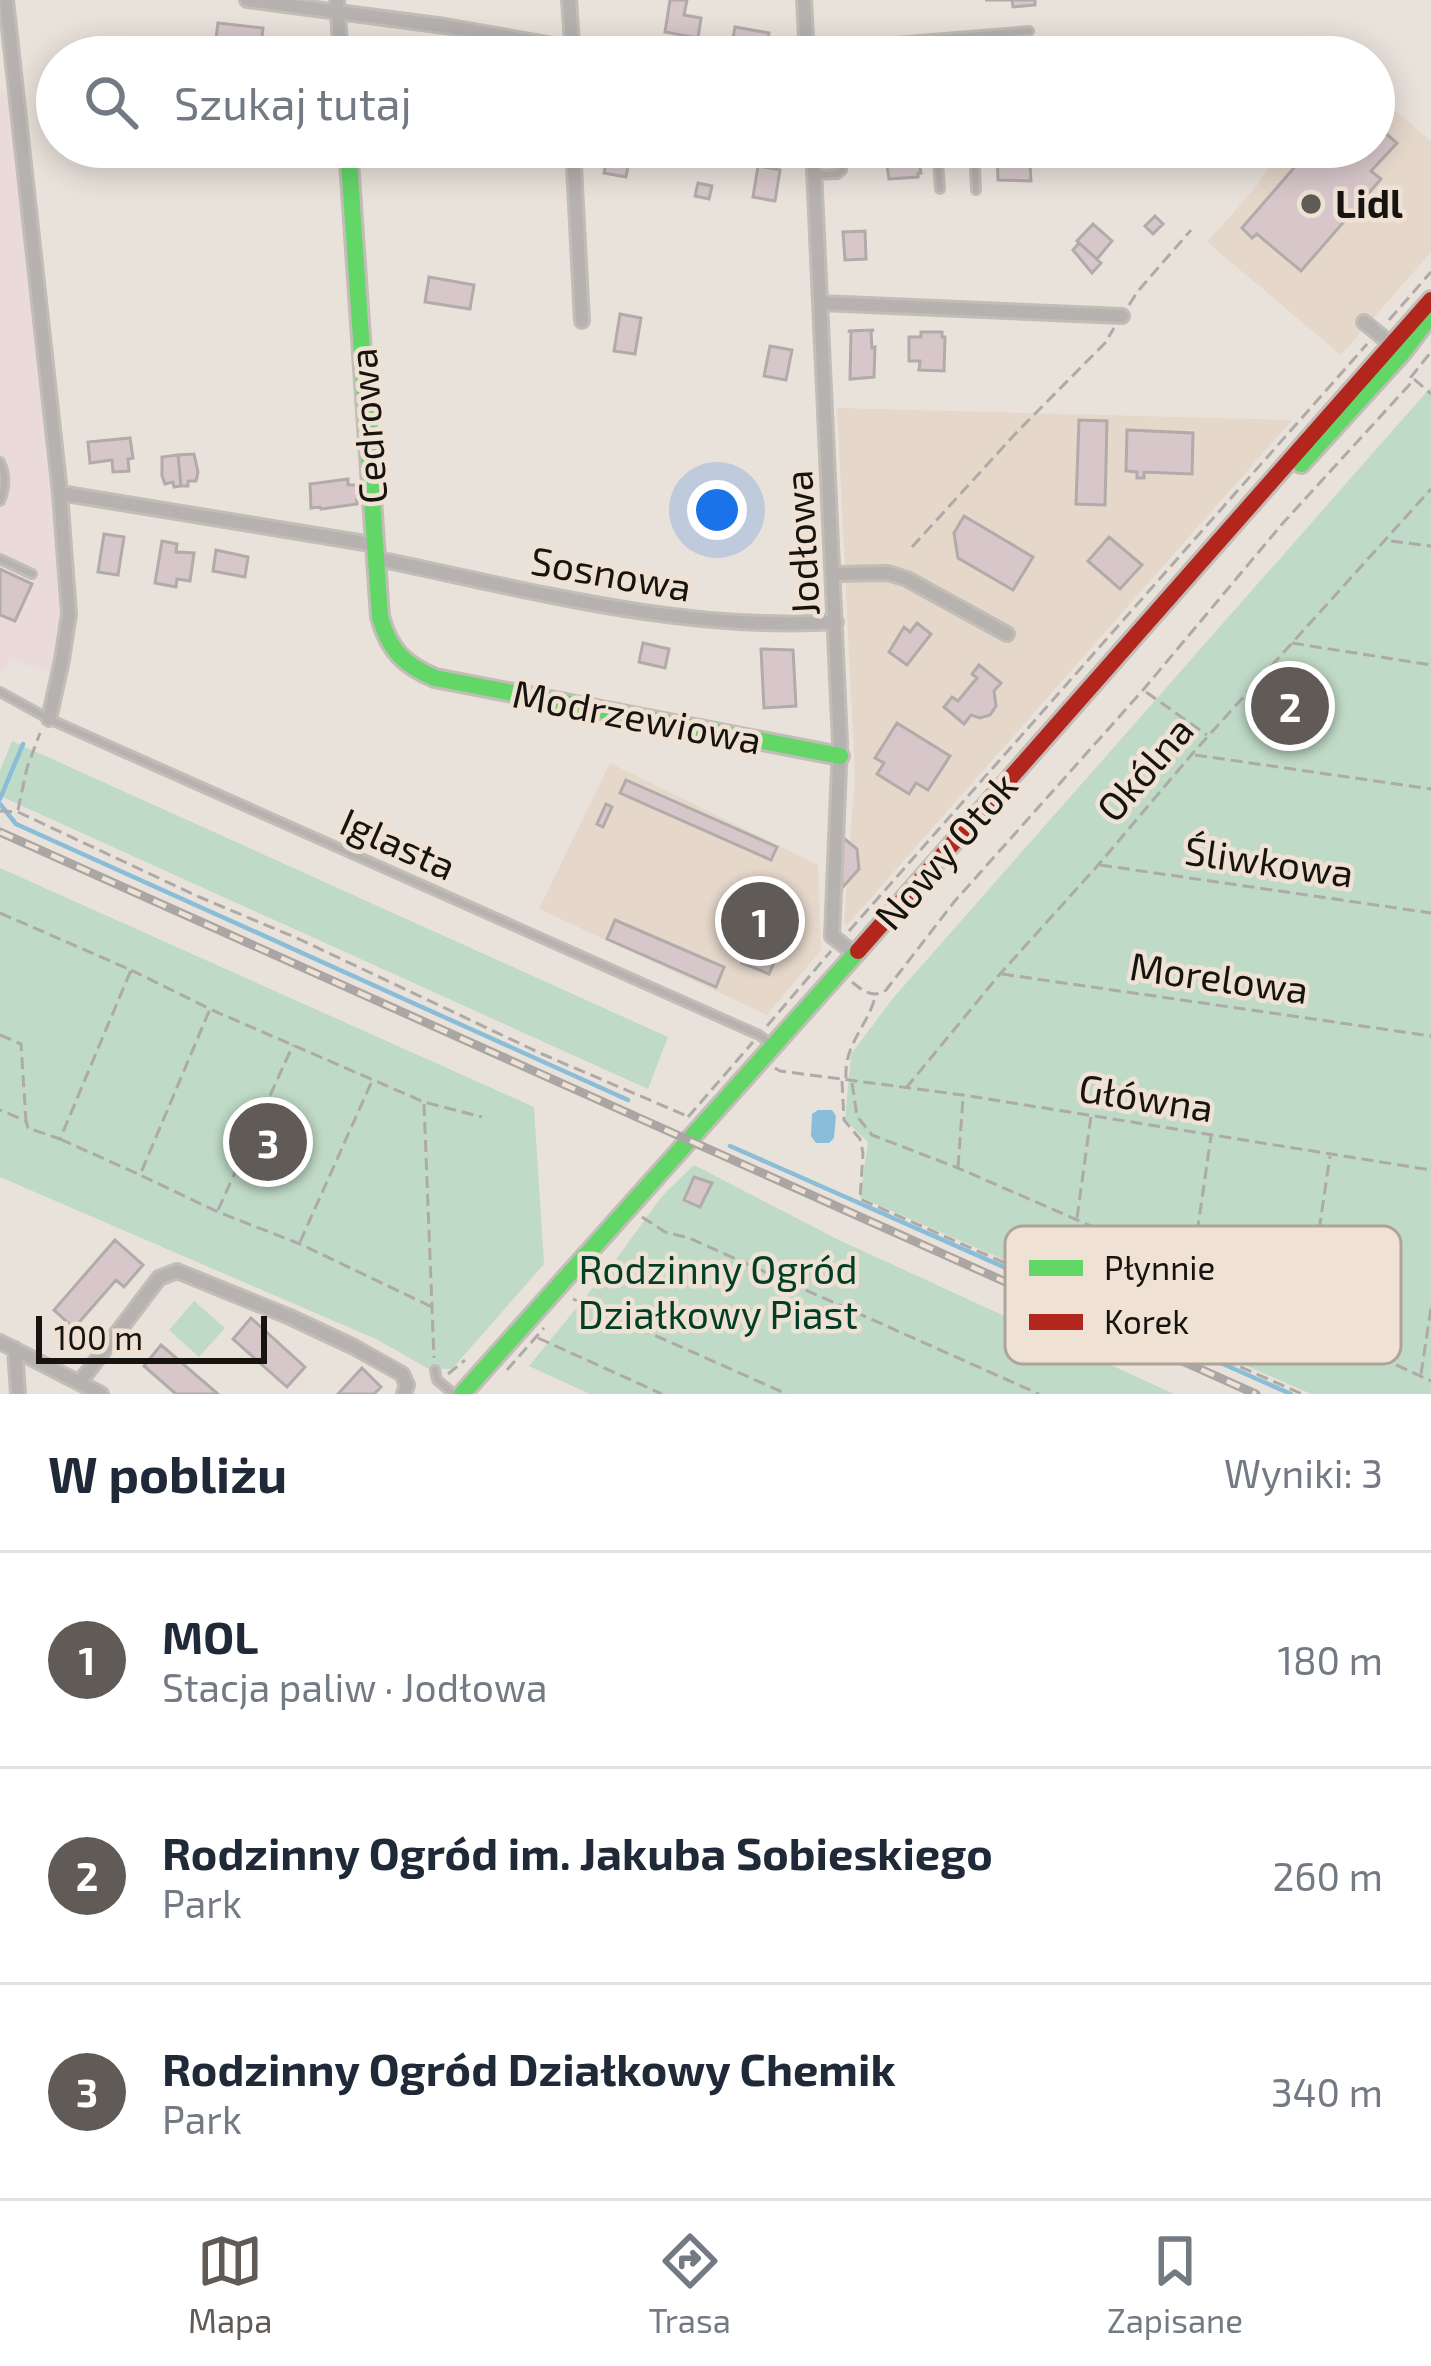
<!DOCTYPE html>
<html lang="pl">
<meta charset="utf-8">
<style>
:root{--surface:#fff;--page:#f2f2f3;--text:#1f2937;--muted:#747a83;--line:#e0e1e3;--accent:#605b56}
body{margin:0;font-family:"Exo 2",sans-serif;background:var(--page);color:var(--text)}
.scale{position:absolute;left:36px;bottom:30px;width:231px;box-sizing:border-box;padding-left:12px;border:6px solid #17130f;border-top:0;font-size:33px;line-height:42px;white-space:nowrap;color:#17130f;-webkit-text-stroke:9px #efe2d5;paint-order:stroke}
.you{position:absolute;left:717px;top:510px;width:42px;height:42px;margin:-30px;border:9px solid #fff;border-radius:50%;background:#1a73e8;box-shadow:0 0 0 18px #1a73e833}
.badge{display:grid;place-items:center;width:78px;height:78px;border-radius:50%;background:var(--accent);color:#fff;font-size:39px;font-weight:700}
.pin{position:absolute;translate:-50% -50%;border:6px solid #fff;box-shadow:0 3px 12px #0006}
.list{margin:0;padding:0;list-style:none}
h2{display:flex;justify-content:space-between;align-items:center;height:156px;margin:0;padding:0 48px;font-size:51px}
h2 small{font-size:39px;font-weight:400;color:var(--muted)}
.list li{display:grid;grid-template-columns:78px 1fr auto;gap:36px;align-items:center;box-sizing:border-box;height:216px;padding:0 48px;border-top:3px solid var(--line)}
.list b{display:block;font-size:45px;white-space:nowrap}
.list p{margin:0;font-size:39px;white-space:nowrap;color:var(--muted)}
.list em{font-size:39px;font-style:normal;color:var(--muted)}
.icon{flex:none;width:66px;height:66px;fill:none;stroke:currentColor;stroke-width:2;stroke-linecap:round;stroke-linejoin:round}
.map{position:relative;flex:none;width:1431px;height:1394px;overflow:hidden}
.search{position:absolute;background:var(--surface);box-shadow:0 6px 30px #0003;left:36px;right:36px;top:36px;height:132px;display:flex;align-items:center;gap:30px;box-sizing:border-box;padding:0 42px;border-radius:66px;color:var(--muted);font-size:45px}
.sheet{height:804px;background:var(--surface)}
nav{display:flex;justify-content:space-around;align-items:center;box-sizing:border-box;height:168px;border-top:3px solid var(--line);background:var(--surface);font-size:33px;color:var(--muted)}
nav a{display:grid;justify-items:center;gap:6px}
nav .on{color:var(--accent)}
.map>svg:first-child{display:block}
</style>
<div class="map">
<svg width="1431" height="1394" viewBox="0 0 1431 1394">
<rect width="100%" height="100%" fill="#e9e2db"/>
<!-- built -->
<path fill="#e5d7ca" d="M1374,93L1431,141V252L1341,355L1207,242L1256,187L1282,147H1374Z
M837,408L1292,420L847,925L844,921L855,776Z
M610,763L818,865L821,950L767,1015L539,909Z"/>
<!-- industrial -->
<path fill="#ebdada" d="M8,91L64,607L53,674L11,659L0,676V92Z"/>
<!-- green -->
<path fill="#bfdac6" d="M1431,387V1394H1311L860,1197L868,1142L845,1120L851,1054L894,997Z
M12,741L668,1037L648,1089L0,796V771Z
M0,868L534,1107L544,1264L452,1369L427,1368L378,1340L0,1177Z
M694,1165L839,1240L1174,1394H590L529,1366L614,1262L663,1195Z
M194,1301L225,1328L199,1357L169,1330Z"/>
<!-- water -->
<path fill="#8abed8" d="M818,1110H832L836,1116L834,1138L829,1143H816L811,1136L812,1114Z"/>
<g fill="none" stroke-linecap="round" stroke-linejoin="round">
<!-- stream -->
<path stroke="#8abed8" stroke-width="4.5" d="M0,799L23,744
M0,804L16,824L628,1100
M730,1146L1291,1394"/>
</g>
<!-- building -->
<path fill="#d8c7ca" stroke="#b1aba9" stroke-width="3" d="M670,0H687L684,15L701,18L698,38L665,32Z
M985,0H1035V5L1013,7L1012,0Z
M218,23L263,28L261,46L216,38Z
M735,27L769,33L765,55L731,49Z
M1023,40L1024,57H992L991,42Z
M912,46V49H915L916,57H881V49Z
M1374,123L1397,143L1371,171L1381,179L1301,271L1257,234L1252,238L1242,228L1312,147H1374Z
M609,147L631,150L626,177L604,173Z
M884,147H916L921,173H918V177L889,179Z
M997,147H1029L1031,181L998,180Z
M758,166L780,170L775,201L753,197Z
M698,183L712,186L709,199L695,196Z
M1155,216L1163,224L1153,234L1145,226Z
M1093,224L1112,241L1097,259L1077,241Z
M865,231L866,259L845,260L843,232Z
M1079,243L1101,263L1092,273L1073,250Z
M429,277L474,285L470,309L425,302Z
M620,314L641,318L635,354L614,351Z
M874,330L871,331L872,348L875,347L874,377L850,379L851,332L848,331Z
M921,332H942V337H945L944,371L919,370L920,361H909V337H921Z
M770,346L792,350L786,380L764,376Z
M1079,420L1107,421L1105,505L1076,504Z
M1127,430L1193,433L1192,474L1144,472V478H1137V472L1126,471Z
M130,438L133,458L128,459L129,471L113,472L112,460L90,463L88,442Z
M194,454L198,472L196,481H188V486H181L178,455Z
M178,455L181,486L174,487L173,482L165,484L162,476V457Z
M348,479V485H356L357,504L321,509L320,507L311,508L310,484Z
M964,516L1033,557L1013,590L958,558L954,533Z
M104,534L124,537L118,575L98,572Z
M1109,537L1142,565L1120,589L1088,561Z
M162,541L177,544L176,552L194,553L190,581L177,579L176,587L155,583Z
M216,550L248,557L245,577L213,571Z
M0,569L32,584L15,621L0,615Z
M917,623L931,634L907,665L889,652L904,627L910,632Z
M643,643L669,649L665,668L639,662Z
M761,649L793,650L796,706L764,708Z
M979,665L1001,683L994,691L996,706L990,715L980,718L971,715L964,724L944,707L952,697L958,701L977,678L972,674Z
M897,723L950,756L928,790L916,783L909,794L877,774L884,763L875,758Z
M626,780L777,847L771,860L620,793Z
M606,804L612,807L603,827L597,824Z
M841,836L857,849L859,869L842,888Z
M756,907L800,926L792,943L748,924Z
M615,920L724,967L716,987L607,939Z
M751,944L777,955L769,974L742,963Z
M694,1177L712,1183L700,1207L684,1200Z
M115,1240L143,1265L124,1287L116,1280L74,1328L54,1310Z
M251,1318L305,1367L287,1387L233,1339Z
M161,1345L218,1394H176L144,1366Z
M362,1368L381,1387L374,1394H338Z"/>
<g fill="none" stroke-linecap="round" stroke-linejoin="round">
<defs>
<path id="lane" d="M967,37L968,57
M931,39L932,57
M839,57L840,51L847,46L1029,31
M937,147L940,189
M974,147L976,190
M815,175L837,174L842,170V147
M0,462C6,475 6,487 0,501
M0,559L32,574
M0,692L49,719L759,1035L771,1044
M435,1370L437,1380L454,1394"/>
<path id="street" d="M6,0L60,493L69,614L62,660L49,719
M247,0L445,26L621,57
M337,0L341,57
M569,0L573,57
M804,0L807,57
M573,147L582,321
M813,147L840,743L832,936L855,954
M821,303L1122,316
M1364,322L1396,348
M60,493L377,545
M378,559C529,590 681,632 836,622
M834,574L888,573L907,579L1007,634
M0,1342L101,1394
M15,1349L18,1394
M80,1382L159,1278L177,1271L290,1317L354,1347L402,1374L407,1385L404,1394"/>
<path id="fast" d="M348,147L380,617C389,650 404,665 435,678L840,756
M1301,464L1402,353L1431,315
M462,1394L858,951"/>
<path id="jam" d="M858,951L1431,300"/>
</defs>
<!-- lane casing -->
<use href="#lane" stroke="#c2bdb7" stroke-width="12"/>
<!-- street casing -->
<use href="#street" stroke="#c2bdb7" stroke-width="18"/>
<!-- fast casing -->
<use href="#fast" stroke="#c2bdb7" stroke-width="22"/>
<!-- jam casing -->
<use href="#jam" stroke="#c2bdb7" stroke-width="22"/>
<!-- path -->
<path stroke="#aeaaa8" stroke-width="3" stroke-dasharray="12 6" stroke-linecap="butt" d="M1129,305L1138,291L1191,230
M1389,320L1431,272
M1414,379L1431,394
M1391,541L1431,546
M912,547L1016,433L1105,343L1114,328
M1292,643L1431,665
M1146,692L1207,735
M1195,755L1431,789
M18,810L27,768L40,733
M0,811L18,812L197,896L299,939L542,1054L687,1116
M1100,865L1431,913
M0,913L131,970L60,1139L28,1128L26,1121
M849,931L1367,344
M131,970L210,1009L140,1175L218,1212L300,1244L432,1307
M1002,974L1431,1036
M852,982C863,991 873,999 886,990L954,902L1143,690L1283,523L1411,383V377L1431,352
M212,1010L424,1102L482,1117
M767,1026L831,951
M0,1035L21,1044L26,1121L0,1110
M775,1068L780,1071L963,1095L1431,1170
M846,1078C844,1043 868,1027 876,994
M842,1081L844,1120L860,1139L863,1153L860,1199L1302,1394
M852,1083L857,1116L872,1135L958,1168L1192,1270L1431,1381
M906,1088L1000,974L1099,864L1192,754L1431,489
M424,1104L434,1358
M688,1117L753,1042
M60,1139L138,1174
M958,1167L963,1098
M218,1210L293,1045
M642,1217L665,1232L689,1238L1039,1394
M1077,1218L1091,1116
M300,1242L372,1081
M1192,1268L1211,1136
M573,1299L787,1394
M1306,1319L1330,1156
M538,1338L662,1394
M507,1370L544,1328
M448,1374L465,1360
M1421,1374L1431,1308"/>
<!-- lane -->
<use href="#lane" stroke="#b6b2b0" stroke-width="6"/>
<!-- street -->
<use href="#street" stroke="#b6b2b0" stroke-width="12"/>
<!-- fast -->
<use href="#fast" stroke="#63d668" stroke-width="16"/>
<!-- jam -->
<use href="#jam" stroke="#b3261e" stroke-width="16"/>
<defs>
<path id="rail" d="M0,832L1256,1394"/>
</defs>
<!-- rail casing -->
<use href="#rail" stroke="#a9a6a3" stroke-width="9"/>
<!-- rail -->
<use href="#rail" stroke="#efe2d5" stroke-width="4.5" stroke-dasharray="14" stroke-linecap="butt"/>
</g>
<!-- markers -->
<circle fill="#605b56" stroke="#efe2d5" stroke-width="4.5" cx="1311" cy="204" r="12"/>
<g text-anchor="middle" stroke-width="9" stroke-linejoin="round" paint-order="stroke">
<!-- poi labels -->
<g font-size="39" font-weight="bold" fill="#17130f" stroke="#efe2d5" text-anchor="start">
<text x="1335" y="218">Lidl</text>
</g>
<!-- street labels -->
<g font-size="39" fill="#17130f" stroke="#efe2d5">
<text transform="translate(368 426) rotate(-94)" y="14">Cedrowa</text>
<text transform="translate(802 543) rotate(-93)" y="14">Jodłowa</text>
<text transform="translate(611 574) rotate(10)" y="14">Sosnowa</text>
<text transform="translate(637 717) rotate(11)" y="14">Modrzewiowa</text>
<text transform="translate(1145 769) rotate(-49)" y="14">Okólna</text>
<text transform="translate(398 844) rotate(24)" y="14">Iglasta</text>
<text transform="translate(946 851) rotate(-49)" y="14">Nowy Otok</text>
<text transform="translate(1269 862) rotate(8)" y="14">Śliwkowa</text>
<text transform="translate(1219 978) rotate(8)" y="14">Morelowa</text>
<text transform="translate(1146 1098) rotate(9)" y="14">Główna</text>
</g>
<!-- park labels -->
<g font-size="39" fill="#003f26" stroke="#efe2d5">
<text x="718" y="1284">Rodzinny Ogród<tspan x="718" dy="45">Działkowy Piast</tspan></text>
</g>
</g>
<!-- legend -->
<rect x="1005" y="1226" width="396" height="138" rx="18" fill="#efe2d5" stroke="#aea49a" stroke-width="3"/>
<rect x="1029" y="1260" width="54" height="16" fill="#63d668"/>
<rect x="1029" y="1314" width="54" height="16" fill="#b3261e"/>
<g font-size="33" fill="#17130f">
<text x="1104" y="1280">Płynnie</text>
<text x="1104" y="1334">Korek</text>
</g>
</svg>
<div class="scale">100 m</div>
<div class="you"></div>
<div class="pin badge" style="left:760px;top:921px">1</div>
<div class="pin badge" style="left:1290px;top:706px">2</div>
<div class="pin badge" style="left:268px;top:1142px">3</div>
<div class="search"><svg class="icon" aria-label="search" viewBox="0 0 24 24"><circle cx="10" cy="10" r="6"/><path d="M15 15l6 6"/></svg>Szukaj tutaj</div>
</div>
<section class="sheet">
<h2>W pobliżu<small>Wyniki: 3</small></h2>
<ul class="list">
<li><span class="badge">1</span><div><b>MOL</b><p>Stacja paliw · Jodłowa</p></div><em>180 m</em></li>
<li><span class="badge">2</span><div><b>Rodzinny Ogród im. Jakuba Sobieskiego</b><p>Park</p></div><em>260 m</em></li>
<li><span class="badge">3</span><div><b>Rodzinny Ogród Działkowy Chemik</b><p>Park</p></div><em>340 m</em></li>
</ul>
</section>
<nav>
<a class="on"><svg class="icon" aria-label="map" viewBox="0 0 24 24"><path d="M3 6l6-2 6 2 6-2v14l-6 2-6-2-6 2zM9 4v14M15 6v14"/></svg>Mapa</a>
<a><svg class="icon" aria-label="directions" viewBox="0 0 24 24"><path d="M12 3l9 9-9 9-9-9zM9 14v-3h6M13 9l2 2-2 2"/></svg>Trasa</a>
<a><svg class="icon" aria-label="saved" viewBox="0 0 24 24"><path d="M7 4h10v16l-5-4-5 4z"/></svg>Zapisane</a>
</nav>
